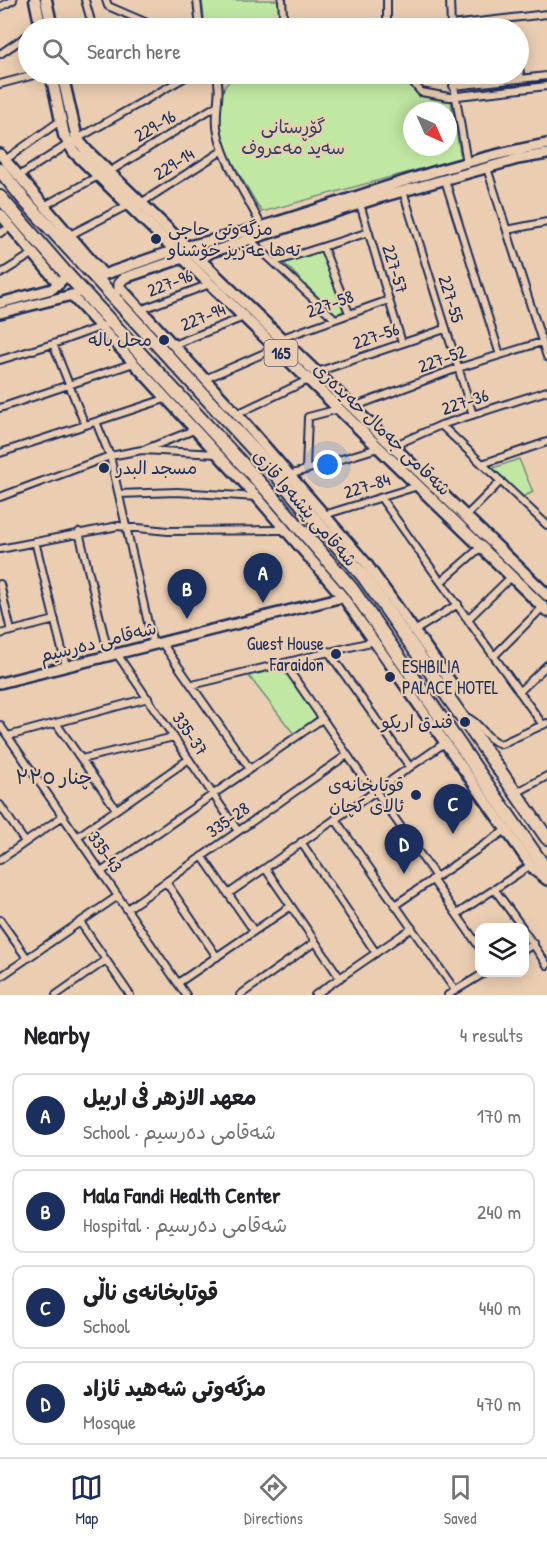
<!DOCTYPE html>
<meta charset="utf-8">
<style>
:root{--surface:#fff;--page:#f6f6f6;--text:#202124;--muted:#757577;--line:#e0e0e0;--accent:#1b2f5e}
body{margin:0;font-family:"Patrick Hand","Playpen Sans Arabic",sans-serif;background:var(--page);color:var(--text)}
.controls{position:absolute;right:18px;bottom:18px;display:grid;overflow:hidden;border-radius:12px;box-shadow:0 3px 15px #0003}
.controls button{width:54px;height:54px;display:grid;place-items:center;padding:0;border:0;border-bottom:2px solid var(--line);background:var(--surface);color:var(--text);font:30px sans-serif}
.compass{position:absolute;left:403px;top:102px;width:54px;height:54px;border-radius:50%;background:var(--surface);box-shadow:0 3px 15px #0003;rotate:135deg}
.you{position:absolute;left:328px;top:465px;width:21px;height:21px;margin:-15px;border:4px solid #fff;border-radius:50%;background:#1a73e8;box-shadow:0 0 0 9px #1a73e833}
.badge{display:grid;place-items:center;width:39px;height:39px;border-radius:50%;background:var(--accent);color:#fff;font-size:20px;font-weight:700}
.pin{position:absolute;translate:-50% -50px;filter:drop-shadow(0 2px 3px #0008)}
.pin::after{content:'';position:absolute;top:32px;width:21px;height:18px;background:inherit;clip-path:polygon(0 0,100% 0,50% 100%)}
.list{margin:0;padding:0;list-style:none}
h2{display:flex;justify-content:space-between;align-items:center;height:78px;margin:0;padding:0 24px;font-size:26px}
h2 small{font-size:20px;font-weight:400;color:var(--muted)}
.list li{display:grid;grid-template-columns:39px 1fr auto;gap:18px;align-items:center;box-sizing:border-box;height:84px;margin:0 12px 12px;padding:0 12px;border:2px solid var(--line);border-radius:12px}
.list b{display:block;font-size:22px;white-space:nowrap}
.list p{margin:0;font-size:20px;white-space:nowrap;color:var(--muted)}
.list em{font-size:20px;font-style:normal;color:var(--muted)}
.icon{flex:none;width:33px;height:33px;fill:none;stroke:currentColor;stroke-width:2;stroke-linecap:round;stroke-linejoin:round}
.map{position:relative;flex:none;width:547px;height:995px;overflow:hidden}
.search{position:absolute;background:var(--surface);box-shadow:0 3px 15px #0003;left:18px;right:18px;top:18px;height:66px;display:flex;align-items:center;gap:15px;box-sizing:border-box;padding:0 21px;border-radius:33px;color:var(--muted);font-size:22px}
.sheet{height:462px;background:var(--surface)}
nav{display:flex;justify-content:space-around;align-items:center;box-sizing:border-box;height:84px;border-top:2px solid var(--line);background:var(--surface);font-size:16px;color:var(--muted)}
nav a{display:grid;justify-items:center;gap:3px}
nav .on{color:var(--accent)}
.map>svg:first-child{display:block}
</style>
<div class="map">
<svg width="547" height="995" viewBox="0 0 547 995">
<rect width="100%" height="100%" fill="#ebceb2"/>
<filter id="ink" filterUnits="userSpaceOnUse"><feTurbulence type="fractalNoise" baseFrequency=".0167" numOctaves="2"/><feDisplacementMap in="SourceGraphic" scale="12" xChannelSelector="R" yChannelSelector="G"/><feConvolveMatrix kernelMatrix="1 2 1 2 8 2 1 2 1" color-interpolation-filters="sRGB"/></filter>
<g filter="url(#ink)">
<!-- green -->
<path fill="#c1e8a3" stroke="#6e8c80" stroke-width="1.5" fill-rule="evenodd" d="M202,0H278L280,28H205Z
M244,74H355L408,80L418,92L451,101L461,158L262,212C242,178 216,145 220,104C222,88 227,78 244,74ZM412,111H448V147H412Z
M323,250L344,311L336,315L284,263Z
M519,459L533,492L520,498L490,469Z
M282,667L317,717L294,734L248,675Z"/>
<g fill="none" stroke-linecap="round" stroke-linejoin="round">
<defs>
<path id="street" d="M85,0L93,28
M106,0L108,6L145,22
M197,0L200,28
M282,0L284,28
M387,0V28
M450,0L451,28
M0,7L13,0
M451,25L547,14
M0,54L28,35
M518,61L521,79
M216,74C223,92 213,113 218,133C225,165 247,196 261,225
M389,74L391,77L411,80L421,92L449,97L547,86
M452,74L467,163
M0,84L38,74
M453,86L547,76
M77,139L191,74
M5,160L60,121
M487,168L547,357
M109,172L216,106
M19,176L67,145
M445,180L500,355
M403,191L473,415
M141,203L222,151
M360,204L402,343
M44,206L98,176
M507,230L547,222
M0,233L11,227
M70,235L128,205
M250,240L334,318
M323,247L349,313
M275,262L369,232
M0,274L34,253
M140,310L210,284
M282,338L389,300
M53,344L85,425
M173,345L244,317
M0,360L53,344L111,323
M317,372L445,329
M205,379L276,348
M353,407L458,368L542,342
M0,408L134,363
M237,414L308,380
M96,422L110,456L153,645
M441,425L547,525
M393,446L441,425L547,391
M146,449L194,430
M0,453L165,399
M482,464L547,442
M306,469L308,417L339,409
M289,475L378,448
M119,494L177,492L257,497
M0,497L110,456L142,450L217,454
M381,498L543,725
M324,515L418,486
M465,517L501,481
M79,532L109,656
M35,541L66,666
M0,549L118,526L168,531L284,530
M442,581L481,547
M0,584L11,631
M468,619L511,577
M416,630L458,604
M0,634L55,620
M162,643L250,769
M328,651L410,767
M117,654L238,831
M494,656L543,607
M284,663L373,792
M192,685L375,641
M519,692L547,665
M464,716C480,721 485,740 501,744L547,723
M56,723L116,809
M0,725L186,995
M8,736L148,698
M81,759L174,737
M375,790L436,877
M516,793L547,776
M0,805L25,842
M335,819L455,990
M77,837L189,759
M301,842L376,953
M202,856L254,931
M0,860L63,816
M265,868L340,978
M101,872L322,719
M432,879L480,948
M166,882L217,957
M495,890L522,927
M228,894L446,742
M395,905L506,830
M127,909L347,755
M457,914L531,865
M0,920L27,958
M80,922L130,995
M524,931L547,965
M524,950L534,944
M0,977L118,896
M178,983L291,906
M56,995L106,960
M240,995L315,942
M315,995L412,928
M448,995L486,972"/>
<path id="secondary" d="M0,154L103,274
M0,214L59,284
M188,246C309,219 424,166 547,144
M201,259L211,252L375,199L518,159L547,154
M100,276L175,250
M119,286L237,414L366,563L451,682L452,689L449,698
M119,290V284L124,278L183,258
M71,295L257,497L343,597L534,870L547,880
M0,303L52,289L62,280
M0,313L76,294
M0,683L343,597"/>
<path id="primary" d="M35,0L41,28
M46,0L52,28
M51,74L64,135L74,152L547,611
M62,74L77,139L87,151L547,595"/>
<path id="highway" d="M0,170L25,201L266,463L363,576L547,838
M0,197L65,272L273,497L352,589L547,871"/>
</defs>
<!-- street casing -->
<use href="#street" stroke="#1b2f5e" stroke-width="10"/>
<!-- secondary casing -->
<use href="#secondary" stroke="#1b2f5e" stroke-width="14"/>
<!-- primary casing -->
<use href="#primary" stroke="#1b2f5e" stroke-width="15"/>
<!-- highway casing -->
<use href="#highway" stroke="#1b2f5e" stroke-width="16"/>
<!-- street -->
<use href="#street" stroke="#ebceb2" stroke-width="6"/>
<!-- secondary -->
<use href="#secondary" stroke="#ebceb2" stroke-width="9"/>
<!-- primary -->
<use href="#primary" stroke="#ebceb2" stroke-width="10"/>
<!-- highway -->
<use href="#highway" stroke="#ebceb2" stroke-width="12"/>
</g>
</g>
<!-- markers -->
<g fill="#1b2f5e" stroke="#ebceb2" stroke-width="2">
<circle cx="156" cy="239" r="6"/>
<circle cx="164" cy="340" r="6"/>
<circle cx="104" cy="468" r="6"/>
<circle cx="336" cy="654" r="6"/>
<circle cx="390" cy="677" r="6"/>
<circle cx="465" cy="722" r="6"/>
<circle cx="416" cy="795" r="6"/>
</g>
<g text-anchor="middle" stroke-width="4.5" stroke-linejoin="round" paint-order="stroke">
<!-- shield labels -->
<rect fill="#ebceb2" stroke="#595f77" stroke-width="1.5" x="264.5" y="340" width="33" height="26" rx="4.5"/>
<g font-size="16" font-weight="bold" fill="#1b2f5e">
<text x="281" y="359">165</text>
</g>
<!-- street labels -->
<g font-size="18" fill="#1b2f5e" stroke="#ebceb2">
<text transform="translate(155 126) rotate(-31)" y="6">229-16</text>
<text transform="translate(174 164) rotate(-32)" y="6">229-14</text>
<text transform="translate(395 269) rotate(73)" y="6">227-57</text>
<text transform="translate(170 283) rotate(-21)" y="6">227-96</text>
<text transform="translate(451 299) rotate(73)" y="6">227-55</text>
<text transform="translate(330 304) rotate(-20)" y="6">227-58</text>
<text transform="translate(203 317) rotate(-22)" y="6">227-94</text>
<text transform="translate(376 336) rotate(-19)" y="6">227-56</text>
<text transform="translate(442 359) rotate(-20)" y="6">227-52</text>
<text transform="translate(465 402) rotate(-18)" y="6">227-36</text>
<text transform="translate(382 429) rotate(44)" y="6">شەقامی جەمال حەیدەری</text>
<text transform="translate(367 486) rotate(-17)" y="6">227-84</text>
<text transform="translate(305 508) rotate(49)" y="6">شەقامی پێشەوا قازی</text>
<text transform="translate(98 642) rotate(-14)" y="6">شەقامی دەرسیم</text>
<text transform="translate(190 734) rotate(56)" y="6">335-37</text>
<text transform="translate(228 820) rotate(-35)" y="6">335-28</text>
<text transform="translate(105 852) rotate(55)" y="6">335-43</text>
</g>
<!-- park labels -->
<g font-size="18" fill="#2c4265" stroke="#ebceb2">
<text x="293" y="133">گۆڕستانی<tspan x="293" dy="21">سەید مەعروف</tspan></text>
</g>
<!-- poi labels -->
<g font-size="18" fill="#1b2f5e" stroke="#ebceb2" text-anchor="end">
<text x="168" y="235" text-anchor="start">مزگەوتی حاجی<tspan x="168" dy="21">تەها عەزیز خۆشناو</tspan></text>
<text x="152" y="346">محل باله</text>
<text x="116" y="474" text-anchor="start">مسجد البدر</text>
<text x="324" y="650">Guest House<tspan x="324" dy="21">Faraidon</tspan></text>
<text x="402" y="673" text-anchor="start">ESHBILIA<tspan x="402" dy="21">PALACE HOTEL</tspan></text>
<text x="453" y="728">فندق اريكو</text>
<text x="404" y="791">قوتابخانەی<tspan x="404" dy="21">ئالای کچان</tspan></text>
</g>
<!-- neighbourhood labels -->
<g font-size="20" fill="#1b2f5e" stroke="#ebceb2">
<text x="54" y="784">چنار ٣٣٥</text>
</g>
</g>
</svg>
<div class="controls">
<button><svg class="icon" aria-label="layers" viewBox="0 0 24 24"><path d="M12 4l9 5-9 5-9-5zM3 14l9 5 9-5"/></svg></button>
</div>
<svg class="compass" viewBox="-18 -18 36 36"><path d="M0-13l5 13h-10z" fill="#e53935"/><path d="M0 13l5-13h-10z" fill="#757577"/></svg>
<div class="you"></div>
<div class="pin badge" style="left:263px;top:603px">A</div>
<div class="pin badge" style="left:187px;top:619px">B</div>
<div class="pin badge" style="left:453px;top:834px">C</div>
<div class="pin badge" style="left:404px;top:874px">D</div>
<div class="search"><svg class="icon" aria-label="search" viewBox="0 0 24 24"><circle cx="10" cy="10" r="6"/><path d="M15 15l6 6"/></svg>Search here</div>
</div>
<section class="sheet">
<h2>Nearby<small>4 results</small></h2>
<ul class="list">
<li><span class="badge">A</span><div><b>معهد الازهر فی اربیل</b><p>School · شەقامی دەرسیم</p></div><em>170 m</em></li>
<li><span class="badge">B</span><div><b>Mala Fandi Health Center</b><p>Hospital · شەقامی دەرسیم</p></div><em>240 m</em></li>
<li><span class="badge">C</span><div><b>قوتابخانەی ناڵی</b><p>School</p></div><em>440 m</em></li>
<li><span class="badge">D</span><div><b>مزگەوتی شەهید ئازاد</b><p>Mosque</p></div><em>470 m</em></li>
</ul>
</section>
<nav>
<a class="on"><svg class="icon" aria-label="map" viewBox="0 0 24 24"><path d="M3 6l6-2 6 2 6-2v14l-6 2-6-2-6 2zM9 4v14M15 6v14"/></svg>Map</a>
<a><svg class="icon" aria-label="directions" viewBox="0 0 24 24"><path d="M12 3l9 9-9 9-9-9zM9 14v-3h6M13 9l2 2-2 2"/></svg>Directions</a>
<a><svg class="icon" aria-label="saved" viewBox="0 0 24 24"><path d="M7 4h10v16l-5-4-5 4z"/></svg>Saved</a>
</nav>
